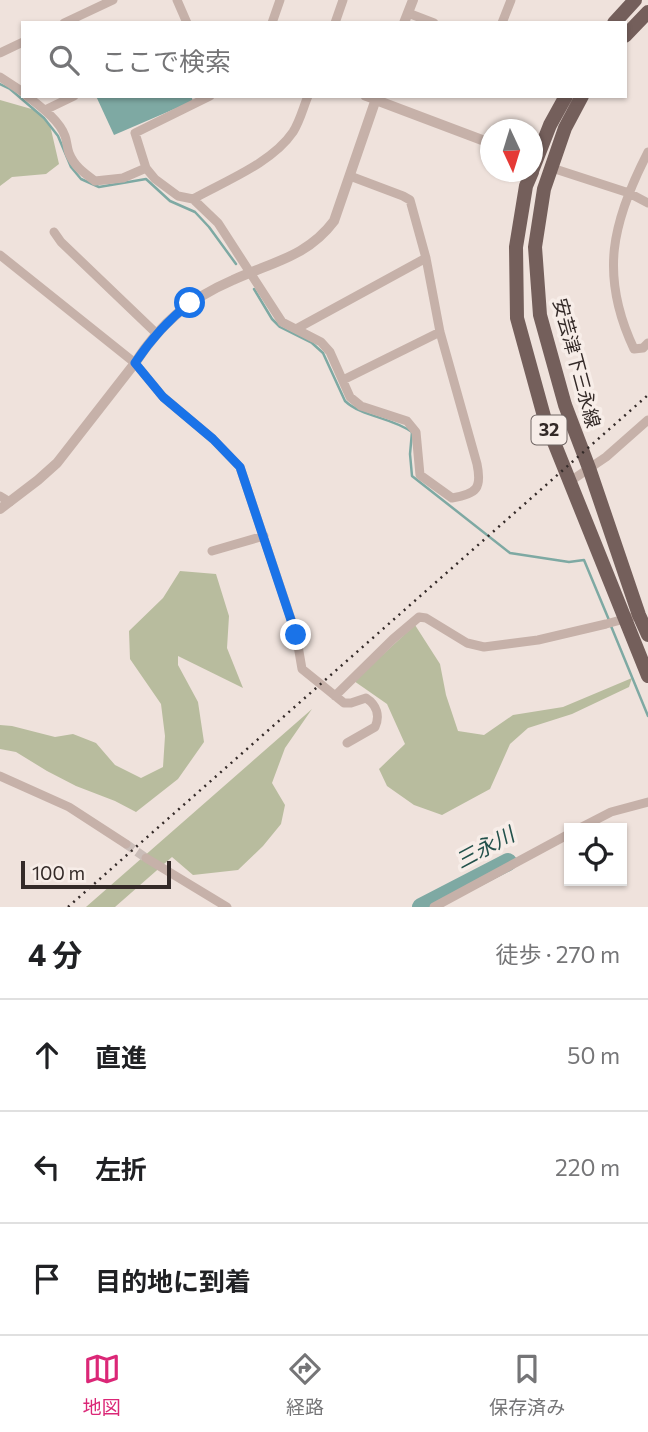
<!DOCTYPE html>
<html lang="ja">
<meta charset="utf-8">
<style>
:root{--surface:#fff;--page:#f6f6f6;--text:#202124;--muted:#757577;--line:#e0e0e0;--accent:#db2777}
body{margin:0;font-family:Commissioner,"Noto Sans JP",sans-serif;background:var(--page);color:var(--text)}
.controls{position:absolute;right:21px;bottom:21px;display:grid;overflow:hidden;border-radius:0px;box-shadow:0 2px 5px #0004}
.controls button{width:63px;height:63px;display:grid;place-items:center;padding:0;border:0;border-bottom:2px solid var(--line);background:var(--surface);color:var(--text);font:35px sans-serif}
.compass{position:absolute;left:480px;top:119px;width:63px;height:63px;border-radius:50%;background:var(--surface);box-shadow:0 2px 5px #0004;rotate:176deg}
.scale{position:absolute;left:21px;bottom:18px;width:150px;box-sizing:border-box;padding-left:7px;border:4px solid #342a28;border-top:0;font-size:19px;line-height:24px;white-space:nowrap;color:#342a28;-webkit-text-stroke:5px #f7ede8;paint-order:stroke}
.stop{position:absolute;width:21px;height:21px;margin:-16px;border:5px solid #1a73e8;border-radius:50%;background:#fff}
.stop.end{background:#1a73e8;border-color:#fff;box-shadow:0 2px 7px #0008}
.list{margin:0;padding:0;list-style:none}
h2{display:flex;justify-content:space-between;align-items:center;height:91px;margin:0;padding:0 28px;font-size:30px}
h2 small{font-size:23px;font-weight:400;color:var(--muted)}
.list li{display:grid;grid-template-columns:46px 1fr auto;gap:21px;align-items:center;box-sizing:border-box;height:112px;padding:0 28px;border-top:2px solid var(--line)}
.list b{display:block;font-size:26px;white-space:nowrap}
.list em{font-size:23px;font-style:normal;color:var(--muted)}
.icon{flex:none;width:38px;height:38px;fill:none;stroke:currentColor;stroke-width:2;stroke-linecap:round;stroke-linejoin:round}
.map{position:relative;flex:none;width:648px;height:907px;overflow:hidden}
.search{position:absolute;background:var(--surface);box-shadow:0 2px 5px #0004;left:21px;right:21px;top:21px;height:77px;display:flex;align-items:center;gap:18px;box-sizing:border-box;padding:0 24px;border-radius:0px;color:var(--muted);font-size:26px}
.sheet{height:427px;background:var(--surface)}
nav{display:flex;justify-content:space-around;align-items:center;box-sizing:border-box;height:98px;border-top:2px solid var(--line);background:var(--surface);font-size:19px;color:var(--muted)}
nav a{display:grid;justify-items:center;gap:4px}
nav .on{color:var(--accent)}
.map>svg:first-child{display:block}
</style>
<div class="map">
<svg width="648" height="907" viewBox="0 0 648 907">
<rect width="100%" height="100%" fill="#efe2dc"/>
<!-- green -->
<path fill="#b8bc9e" d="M0,100L35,110L50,125L59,164L46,174L12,177L0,186Z
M180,571L216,574L229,616L227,648L243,688L178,656V665L198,702L204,742L178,779L136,812L115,801L76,786L47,771L16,752L0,749V725L12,726L55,737L73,734L96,743L115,765L141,778L163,767L165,736L161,704L130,659L129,631L163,598Z
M415,625L440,664L446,695L458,731L484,735L513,715L563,707L632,678L629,687L572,714L528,728L510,744L490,789L442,815L414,805L387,786L379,769L405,744L387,704L354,681Z
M312,709L285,748L272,783L285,805L281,824L263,846L238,870L193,875L172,857L115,907H86Z"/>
<!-- water -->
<path fill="#7ea9a3" d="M96,96H191L193,101L114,135Z"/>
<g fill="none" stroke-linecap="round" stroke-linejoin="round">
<!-- stream -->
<path stroke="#7ea9a3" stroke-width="2.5" d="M0,84L10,89L44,118L58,136L71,167L81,179L99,187L146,179L170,201L195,212L209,227L236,264
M254,289L272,319L280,327L312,343L323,353L345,401C362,417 391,417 412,432L410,454L412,476L510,553L569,562L584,560L609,620
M611,626L648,716"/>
<!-- river -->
<path stroke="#7ea9a3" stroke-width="18" d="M421,907L508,862"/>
<!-- minor-tunnel -->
<path stroke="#cabdb8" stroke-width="9" stroke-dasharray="9 4.5" stroke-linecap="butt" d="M126,844L146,858"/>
<!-- minor -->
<path stroke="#c6b1a9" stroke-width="9" d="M177,0L187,23
M408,13L434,23
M64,23L113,0
M272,23L280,0
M335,23L343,0
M502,23L511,0
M0,53L23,42
M0,77L23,92
M27,96C41,107 59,120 65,136C67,141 67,148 69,153C74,166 84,173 95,181L123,178L146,168
M210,96L135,133L146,168L155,179L178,196L193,199L218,223L282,322L321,342L330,352L350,397L361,406L407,421L416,432L420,475L452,498C477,494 482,488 477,464L440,332L426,258L410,200L403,196L350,176
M365,96L376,100
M45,110L74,96
M648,152C612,222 599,275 634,349L643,348L648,343
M552,168L629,193L648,203
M193,199C225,181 272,163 293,132C300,121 303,108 308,96
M54,232L61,242L157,334
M0,255L135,363L163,397L213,439L240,467L296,634L302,669L344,703H351L366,698C377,705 380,716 375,727L347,743
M296,329L426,258
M343,380L440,332
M569,482L606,457L648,420
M0,496L10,502
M212,551L264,536
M335,696L393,639L419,617L426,618L467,643L484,647L538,640L606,624L639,615
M0,776L69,807L126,844
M580,828L611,812L648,802
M146,858L227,907
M434,907L569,834"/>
<!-- tertiary -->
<path stroke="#c6b1a9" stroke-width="10" d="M404,23L413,0
M376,100L490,143
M0,509L38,480L57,463L135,363C161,323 189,299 233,280C272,262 307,257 334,221L377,96"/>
<!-- primary -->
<path stroke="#745f5b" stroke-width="14" d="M614,23L635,0
M625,36L648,12
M582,96L565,128L544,189L535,247L540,315L565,405L589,468L639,615L648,635
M532,171L550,125L566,96
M532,172L526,186L516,247L517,318L545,420L648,676"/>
<!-- rail -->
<path stroke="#342a28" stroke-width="2.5" stroke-dasharray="2 5" stroke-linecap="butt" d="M68,907L648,395"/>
</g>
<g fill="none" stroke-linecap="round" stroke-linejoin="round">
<!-- route -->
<path stroke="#1a73e8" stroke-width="9" d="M190,303C168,320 151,339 135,363L163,397L213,439L240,467L296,635"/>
</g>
<g text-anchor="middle" stroke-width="7" stroke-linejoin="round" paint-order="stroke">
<!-- shield labels -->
<rect fill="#f7ede8" stroke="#6e6462" stroke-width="2" x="531.5" y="415.5" width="35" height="29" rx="5"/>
<g font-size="18" font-weight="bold" fill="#342a28">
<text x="549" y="436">32</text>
</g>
<!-- street labels -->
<g font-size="19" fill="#342a28" stroke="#f7ede8">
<text transform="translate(577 363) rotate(75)" y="7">安芸津下三永線</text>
</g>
<!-- water labels -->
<g font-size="21" font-style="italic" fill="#22514b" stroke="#f7ede8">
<text transform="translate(485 848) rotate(-28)" y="7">三永川</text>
</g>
</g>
</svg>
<div class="controls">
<button><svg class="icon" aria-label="locate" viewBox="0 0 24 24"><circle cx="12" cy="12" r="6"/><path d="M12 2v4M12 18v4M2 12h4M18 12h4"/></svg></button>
</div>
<svg class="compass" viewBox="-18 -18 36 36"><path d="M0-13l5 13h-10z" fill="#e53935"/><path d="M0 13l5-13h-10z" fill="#757577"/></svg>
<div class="scale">100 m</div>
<div class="stop" style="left:190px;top:303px"></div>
<div class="stop end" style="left:296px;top:635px"></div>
<div class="search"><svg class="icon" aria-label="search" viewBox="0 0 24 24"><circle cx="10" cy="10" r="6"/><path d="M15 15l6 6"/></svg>ここで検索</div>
</div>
<section class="sheet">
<h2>4 分<small>徒歩 · 270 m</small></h2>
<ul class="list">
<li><svg class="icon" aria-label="ahead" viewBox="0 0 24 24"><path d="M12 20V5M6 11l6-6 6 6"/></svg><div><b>直進</b></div><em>50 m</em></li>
<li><svg class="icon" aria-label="left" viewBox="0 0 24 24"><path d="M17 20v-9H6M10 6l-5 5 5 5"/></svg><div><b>左折</b></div><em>220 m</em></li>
<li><svg class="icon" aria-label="arrive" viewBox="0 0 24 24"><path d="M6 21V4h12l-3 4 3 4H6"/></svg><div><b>目的地に到着</b></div></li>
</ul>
</section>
<nav>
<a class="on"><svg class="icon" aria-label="map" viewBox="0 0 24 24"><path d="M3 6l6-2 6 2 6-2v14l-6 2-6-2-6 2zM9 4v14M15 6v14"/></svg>地図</a>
<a><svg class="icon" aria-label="directions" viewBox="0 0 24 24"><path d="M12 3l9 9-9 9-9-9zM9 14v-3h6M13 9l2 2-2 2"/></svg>経路</a>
<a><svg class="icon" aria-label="saved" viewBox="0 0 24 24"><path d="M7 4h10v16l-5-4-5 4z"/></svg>保存済み</a>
</nav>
